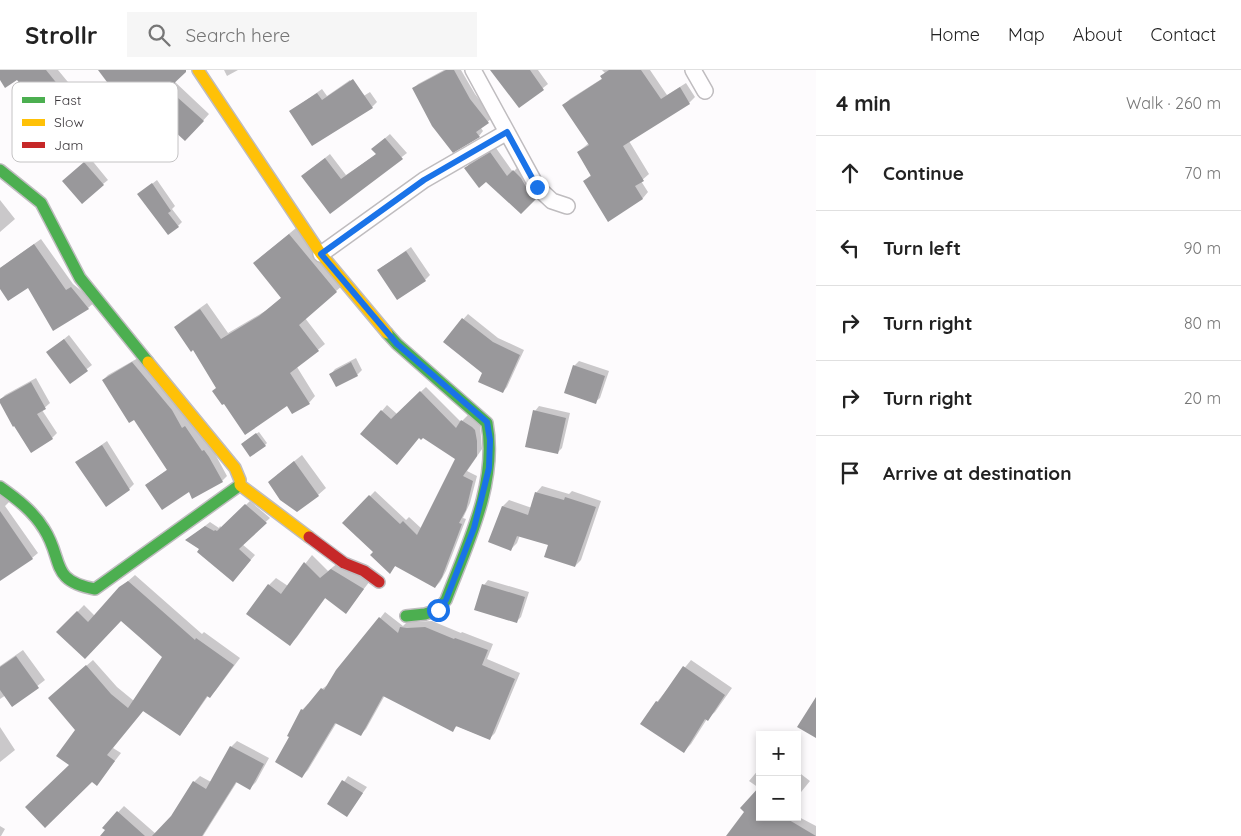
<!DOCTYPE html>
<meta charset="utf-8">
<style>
:root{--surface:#fff;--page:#f6f6f6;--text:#222;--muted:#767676;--line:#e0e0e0}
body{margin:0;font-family:Quicksand,sans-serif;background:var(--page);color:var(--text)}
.controls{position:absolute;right:15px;bottom:15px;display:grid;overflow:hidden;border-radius:0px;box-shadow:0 2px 8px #0003}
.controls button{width:45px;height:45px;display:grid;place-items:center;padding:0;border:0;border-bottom:1px solid var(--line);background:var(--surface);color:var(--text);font:25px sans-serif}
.stop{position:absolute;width:15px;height:15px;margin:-11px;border:4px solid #1a73e8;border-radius:50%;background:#fff}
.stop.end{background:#1a73e8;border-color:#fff;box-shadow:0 1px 5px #0008}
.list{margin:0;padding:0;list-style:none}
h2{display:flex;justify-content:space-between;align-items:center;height:65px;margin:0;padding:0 20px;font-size:21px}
h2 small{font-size:16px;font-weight:400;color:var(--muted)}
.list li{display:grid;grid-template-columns:32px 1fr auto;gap:15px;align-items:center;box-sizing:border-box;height:75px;padding:0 20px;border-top:1px solid var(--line)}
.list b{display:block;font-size:19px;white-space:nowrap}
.list em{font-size:16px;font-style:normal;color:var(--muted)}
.icon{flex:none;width:28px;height:28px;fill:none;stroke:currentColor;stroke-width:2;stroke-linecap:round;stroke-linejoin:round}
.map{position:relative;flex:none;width:816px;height:766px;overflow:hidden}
header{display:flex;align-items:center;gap:30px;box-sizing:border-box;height:70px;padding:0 25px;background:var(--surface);border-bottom:1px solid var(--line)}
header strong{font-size:24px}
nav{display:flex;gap:28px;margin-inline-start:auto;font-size:18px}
.search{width:350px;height:45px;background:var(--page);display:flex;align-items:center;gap:12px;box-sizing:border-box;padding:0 18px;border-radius:0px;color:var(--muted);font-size:19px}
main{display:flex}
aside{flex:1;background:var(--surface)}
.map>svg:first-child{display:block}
</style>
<header>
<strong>Strollr</strong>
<div class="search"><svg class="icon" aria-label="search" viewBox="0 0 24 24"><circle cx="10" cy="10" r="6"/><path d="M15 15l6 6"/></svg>Search here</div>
<nav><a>Home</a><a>Map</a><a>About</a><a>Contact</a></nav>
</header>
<main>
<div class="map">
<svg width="816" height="766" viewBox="0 0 816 766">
<rect width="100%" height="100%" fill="#fdfbfd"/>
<!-- shadow -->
<path fill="#0003" d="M0,0H58L92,41L115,19L99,0H186L174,11L209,44L192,63L148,36L108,52L75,79L17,9L0,8Z
M224,0H238L227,6Z
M444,0H461L475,24L493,47L481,58L483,61L479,66L413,19L418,14Z
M496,0H538L548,14L519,37Z
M602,0H650L667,25L686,13L695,27L689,33L629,71L649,104L641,111L648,122L643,128L608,150L584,111L591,105L578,82L589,73L564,35L570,29L603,8L605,3Z
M350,10L362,27L370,22L377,32L372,37L312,74L291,41L322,19L327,26Z
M390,64L407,83L331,142L307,102L330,84L346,105L377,84L378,74Z
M496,78L513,102L519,96L540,123L521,143L486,111L466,98L470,93Z
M90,88L108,110L103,114L69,106Z
M157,110L175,136L172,139L182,152L178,156L139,124Z
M0,130L15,149L0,162Z
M296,158L343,215L305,248L325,274L297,297L315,326L309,333L288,334L217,317L193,279L176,257L182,251L207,233L228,263L267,240L282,227L261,187Z
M41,169L73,214L95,232L88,238L54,259L28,216L0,217V198Z
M411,177L430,205L425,210L378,200Z
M468,244L498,268L524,280L507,317L503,322L483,303L444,271Z
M69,265L92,295L70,312L48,282Z
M138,288L214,382L227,406L222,411L189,420L146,415L168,399L134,348L103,310L108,305Z
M356,288L362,300L357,305L331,304L335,299Z
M579,291L609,301L600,328L595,332L574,296Z
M36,308L50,333L42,340L57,363L52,368L0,330L5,325Z
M426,317L461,352L468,345L480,354L482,379L467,401L477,406L470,433L463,448L466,449L446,501L440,512L435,517L396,495L390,502L374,482L344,453L375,421L406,450L409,447L422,459L456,389L422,366L362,364L387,335L397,344Z
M539,336L570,343L562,378L557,383L535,341Z
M259,362L267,373L265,375L244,372Z
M107,371L134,414L129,419L77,392Z
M302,385L326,418L318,425L277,405Z
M542,416L569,424L572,421L601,431L581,490L575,496L550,474L520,465L517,473L511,479L490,472L503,436L509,430L532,438L536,423Z
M0,422L11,430L5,436L38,483L32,488L0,510Z
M250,431L270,448L242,474L255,485L237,506L187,470L210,452L219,458L220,456L222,458Z
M312,485L328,501L339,492L370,511L346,542L326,527L297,567L290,574L269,515L276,508L288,516Z
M135,505L202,564L204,562L240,588L216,620L209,627L208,626L186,657L180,664L144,640L113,678L121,683L97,714L77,660L56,622L93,590L117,617L134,631L163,587L121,550L58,562L84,535L95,546L120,518Z
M488,510L529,522L521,547L516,552L484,515Z
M385,542L403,556L407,552L432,551L461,563L462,562L493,574L487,589L520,603L495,663L489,669L457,656L452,660L385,625L366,659L360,665L337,652L308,700L302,706L291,666L302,640L308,634L309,635L322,619L329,614Z
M23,580L45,610L13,635L6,625L0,629V596Z
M691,590L732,618L715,642L707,649L691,674L684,681L657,632Z
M0,657L15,680L0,692Z
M237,671L269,688L256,712L250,718L237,712L203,766H101L107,760L104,757L124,736L156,764L172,746L194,712L200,706L211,712L231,677Z
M760,698V747L797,746L816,756V766H735L746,741L759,718L749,711Z
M797,701L810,711L797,727Z
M348,706L367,717L347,745L329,734Z
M0,756L5,759L1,766H0Z"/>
<!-- building -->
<path fill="#99989b" d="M0,0H46L84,47L113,20L98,0H186V2L168,19L204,51L185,71L148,37L118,64L108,53L75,81L17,10L5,18L0,10Z
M446,0H454L470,29L489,53L476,62L480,67L453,83L432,56L412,18Z
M490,0H530L544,20L519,38Z
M609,0H641L661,29L680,17L690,34L623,76L644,111L635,116L643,129L608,152L583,111L591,106L577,82L589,75L562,35L602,9L600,6Z
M353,9L373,38L312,76L289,41L317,23L322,30Z
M385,68L403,89L330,144L301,106L325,88L341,109L376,84L371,79Z
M490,82L507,106L513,100L521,108L529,122L536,129L521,144L486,112L479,118L464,98Z
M84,92L104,115L82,134L62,111Z
M152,113L171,141L168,143L179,157L168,165L137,124Z
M289,164L337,222L299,255L319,281L290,303L310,334L292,344L287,336L245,365L224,334L222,335L212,321L216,318L193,280L191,282L174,257L200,239L221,269L259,246L281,228L253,193Z
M34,174L66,220L71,217L89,239L53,261L28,218L8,231L0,219V198Z
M406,181L426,211L397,230L377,200Z
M462,248L493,272L520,285L503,323L478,312L482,303L443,272Z
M64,269L88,301L70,314L46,282Z
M132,292L172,340L182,358L185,356L202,381L204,380L209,387L223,412L192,429L189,422L162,440L145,415L167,400L134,350L129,353L102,310Z
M351,292L358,306L336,317L329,304Z
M573,295L605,306L596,334L564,323Z
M31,312L46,339L37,344L53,369L31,383L14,356L13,357L0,333V329Z
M420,321L456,358L461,350L472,357L475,360L477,371V386L463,406L473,411L466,440L459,453L462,454L442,507L435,518L395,496L390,504L370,485L373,482L342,453L369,425L400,454L403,451L417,465L455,389L423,368L421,370L419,368L397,395L360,364L381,340L391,349Z
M533,340L566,348L558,384L525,377Z
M256,363L266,376L250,387L241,374Z
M102,375L130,420L106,437L75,392Z
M294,391L319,426L297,442L280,430L268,412Z
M535,422L564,430L565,427L596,437L575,497L544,487L548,475L517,466L511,481L488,472L502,436L528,445Z
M245,434L267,453L239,479L251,490L233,512L197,482L199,479L185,470L205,456L214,461L215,460L217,461Z
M0,441L33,489L0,511Z
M304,492L320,508L331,499L364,519L346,544L325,528L290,576L246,544L268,514L281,524Z
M128,511L195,570L196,568L234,595L210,628L207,626L180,666L143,641L107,685L115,691L97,716L92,712L45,758L25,737L69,695L56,686L75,660L48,628L86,595L111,624L128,638L162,587L121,551L85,589L56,562L77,541L88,552L119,517Z
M482,514L525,527L517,553L474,540Z
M379,547L398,563L400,557L407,558L425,557L454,569L455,568L488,580L482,595L515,609L490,670L456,656L453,662L383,626L361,666L335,653L302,708L275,692L289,667L287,666L301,639L303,640L321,618L324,620L336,600Z
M16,586L39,618L12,637L0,620V597Z
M683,596L725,625L708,651L705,649L684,683L640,654L656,631L658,632Z
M816,627V668L797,657Z
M230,676L264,694L250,720L236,712L202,766H152L171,746L193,711L206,719Z
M342,710L363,723L347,747L327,734Z
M760,716V747H784L816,766H726L744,742L740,738Z
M117,741L145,766H100L105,760L102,758Z"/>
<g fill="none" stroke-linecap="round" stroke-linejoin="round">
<defs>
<path id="street" d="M473,0L537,117L552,131L567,136
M693,0L705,21
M321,184L424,110L507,62"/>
<path id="fast" d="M0,100L41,133L80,208L148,292
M387,263L397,274L487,353C498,413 467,475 446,530L438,540L425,544L406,546
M0,417C17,429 33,441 44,459C64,490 49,511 95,519L240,415"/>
<path id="slow" d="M198,0L321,184L387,263
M148,292L235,398L240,410V415L309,467"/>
<path id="jam" d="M309,467L344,493L364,501L379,512"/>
</defs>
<!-- street casing -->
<use href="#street" stroke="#bfbcbf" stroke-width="18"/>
<!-- fast casing -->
<use href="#fast" stroke="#bfbcbf" stroke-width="14"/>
<!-- slow casing -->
<use href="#slow" stroke="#bfbcbf" stroke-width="14"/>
<!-- jam casing -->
<use href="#jam" stroke="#bfbcbf" stroke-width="14"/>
<!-- street -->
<use href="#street" stroke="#fffeff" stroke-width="15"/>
<!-- fast -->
<use href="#fast" stroke="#4caf50" stroke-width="11"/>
<!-- slow -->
<use href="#slow" stroke="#ffc107" stroke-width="11"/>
<!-- jam -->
<use href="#jam" stroke="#c62828" stroke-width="11"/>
</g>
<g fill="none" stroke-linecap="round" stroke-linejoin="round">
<!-- route -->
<path stroke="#1a73e8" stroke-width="6" d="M438,540L446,530L474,458L489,398L490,370L487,352L397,274L321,184L424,110L507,62L537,117"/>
</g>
<!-- legend -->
<rect x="12" y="12" width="166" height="80" rx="8" fill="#fff" stroke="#c4c3c4" stroke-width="1"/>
<rect x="22" y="27" width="23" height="6" fill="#4caf50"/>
<rect x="22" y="49" width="23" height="7" fill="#ffc107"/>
<rect x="22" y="72" width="23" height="6" fill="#c62828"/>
<g font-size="14" fill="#3b373b">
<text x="54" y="35">Fast</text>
<text x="54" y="57">Slow</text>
<text x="54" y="80">Jam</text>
</g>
</svg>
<div class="controls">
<button>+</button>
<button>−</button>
</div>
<div class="stop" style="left:438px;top:540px"></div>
<div class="stop end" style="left:537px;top:117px"></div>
</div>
<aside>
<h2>4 min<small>Walk · 260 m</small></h2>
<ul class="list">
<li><svg class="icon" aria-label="ahead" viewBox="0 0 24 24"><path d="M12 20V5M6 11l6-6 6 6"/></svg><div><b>Continue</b></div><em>70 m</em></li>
<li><svg class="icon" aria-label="left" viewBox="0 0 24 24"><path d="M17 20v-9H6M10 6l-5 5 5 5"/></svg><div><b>Turn left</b></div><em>90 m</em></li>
<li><svg class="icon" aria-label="right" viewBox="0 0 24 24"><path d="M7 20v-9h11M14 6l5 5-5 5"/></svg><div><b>Turn right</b></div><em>80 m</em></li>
<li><svg class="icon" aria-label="right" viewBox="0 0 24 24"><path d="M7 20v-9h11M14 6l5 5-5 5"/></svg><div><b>Turn right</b></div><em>20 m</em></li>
<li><svg class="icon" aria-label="arrive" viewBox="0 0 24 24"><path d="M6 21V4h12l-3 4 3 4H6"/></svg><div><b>Arrive at destination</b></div></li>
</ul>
</aside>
</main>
